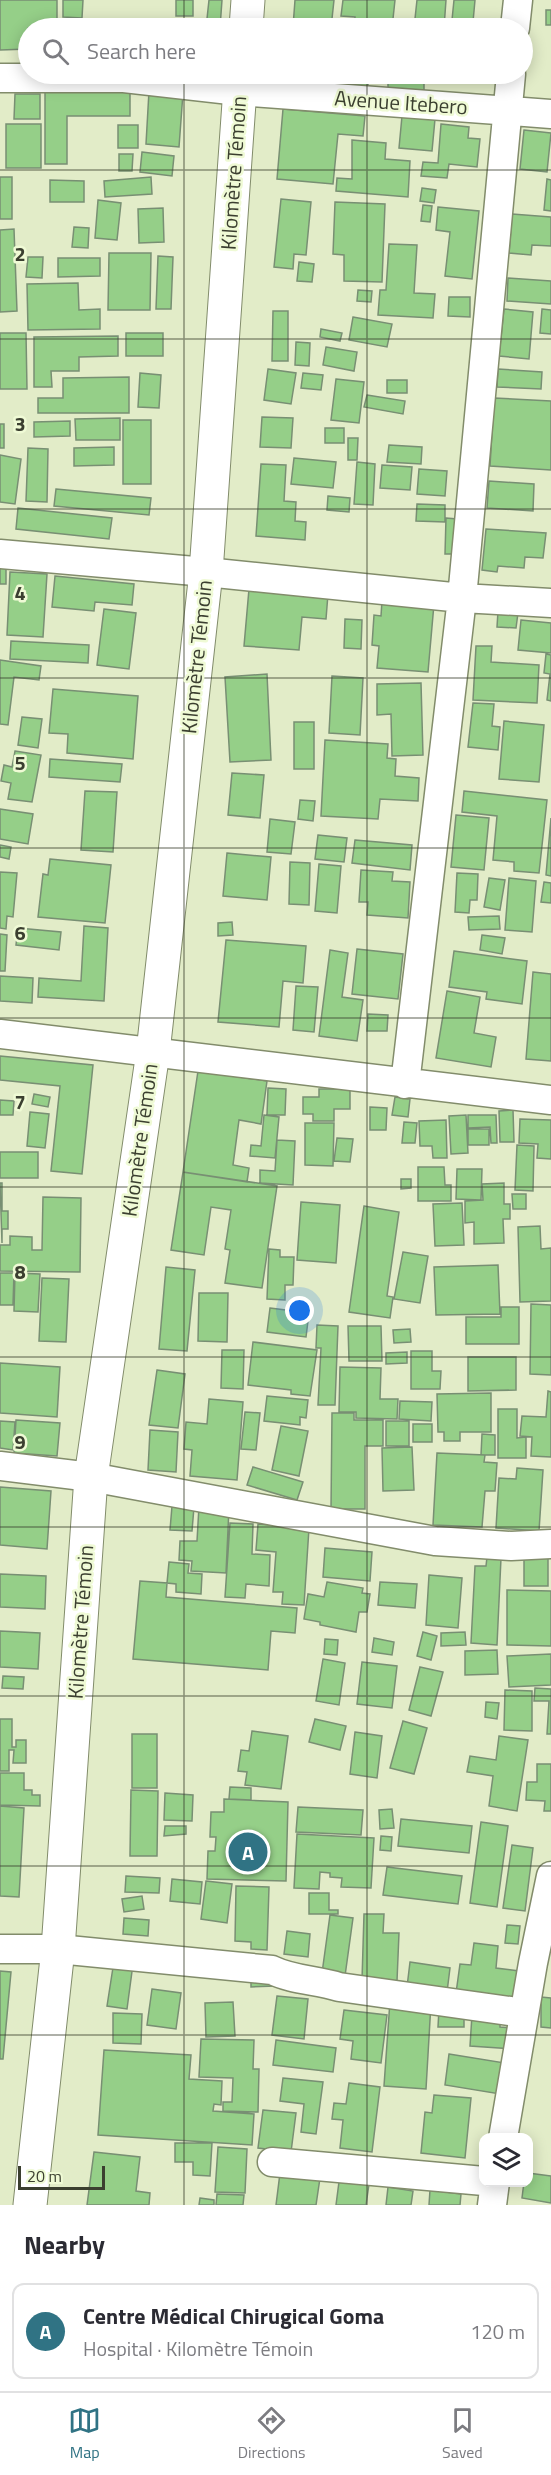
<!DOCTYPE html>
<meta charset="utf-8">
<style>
:root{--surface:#fff;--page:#f2f2f3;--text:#2b2b33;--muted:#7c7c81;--line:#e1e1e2;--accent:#307384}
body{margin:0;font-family:"Titillium Web",sans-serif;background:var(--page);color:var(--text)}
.controls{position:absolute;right:18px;bottom:18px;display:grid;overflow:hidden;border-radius:12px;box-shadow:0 3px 15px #0003}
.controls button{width:54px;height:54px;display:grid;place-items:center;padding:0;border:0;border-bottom:2px solid var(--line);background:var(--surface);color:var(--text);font:30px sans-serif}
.scale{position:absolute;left:18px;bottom:15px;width:87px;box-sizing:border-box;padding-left:6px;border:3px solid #3b3f30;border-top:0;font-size:16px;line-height:21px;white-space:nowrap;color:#3b3f30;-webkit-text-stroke:4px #effad5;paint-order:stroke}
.you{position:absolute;left:300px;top:1311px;width:21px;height:21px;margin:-15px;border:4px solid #fff;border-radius:50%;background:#1a73e8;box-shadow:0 0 0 9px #1a73e833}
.badge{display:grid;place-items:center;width:39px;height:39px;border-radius:50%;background:var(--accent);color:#fff;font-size:20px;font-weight:700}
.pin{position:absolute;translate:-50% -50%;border:3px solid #fff;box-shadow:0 2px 6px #0006}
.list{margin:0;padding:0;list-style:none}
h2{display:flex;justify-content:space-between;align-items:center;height:78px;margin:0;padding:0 24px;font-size:26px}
h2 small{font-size:20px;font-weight:400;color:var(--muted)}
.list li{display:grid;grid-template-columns:39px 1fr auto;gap:18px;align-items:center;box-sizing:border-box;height:96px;margin:0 12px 12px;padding:0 12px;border:2px solid var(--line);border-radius:12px}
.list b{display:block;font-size:22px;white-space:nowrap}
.list p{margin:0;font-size:20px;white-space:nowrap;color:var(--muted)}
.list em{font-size:20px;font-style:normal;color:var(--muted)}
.icon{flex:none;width:33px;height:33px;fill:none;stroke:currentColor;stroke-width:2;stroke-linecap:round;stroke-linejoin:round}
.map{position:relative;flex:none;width:551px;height:2205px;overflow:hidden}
.search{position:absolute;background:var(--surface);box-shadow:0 3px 15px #0003;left:18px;right:18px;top:18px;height:66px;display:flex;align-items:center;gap:15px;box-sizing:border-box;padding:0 21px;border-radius:33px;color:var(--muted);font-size:22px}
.sheet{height:186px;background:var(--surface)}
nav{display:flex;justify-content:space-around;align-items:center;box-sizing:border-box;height:84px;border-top:2px solid var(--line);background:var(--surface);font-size:16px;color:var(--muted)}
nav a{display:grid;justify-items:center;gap:3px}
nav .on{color:var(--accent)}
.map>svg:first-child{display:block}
</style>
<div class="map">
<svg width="551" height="2205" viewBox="0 0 551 2205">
<rect width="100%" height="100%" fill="#e2ecc8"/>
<!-- building -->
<path fill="#95cf88" stroke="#788f73" stroke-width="1.5" d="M0,0H57V28H28V49L0,50Z
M63,0H83L82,18L63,17Z
M176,0H193V16H176Z
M209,0H222L220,28H206Z
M295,0H334L331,28L293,27Z
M343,0H395L392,28H354L355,17L341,16Z
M417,0H446L444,28H414Z
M454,0H475L473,22L452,20Z
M546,10H551V25H546Z
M288,74H323L322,82L288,79Z
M325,74H368V86L324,84Z
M388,74H424V90L388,89Z
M45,91H130V116H67V164H45Z
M149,91L183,93L179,147L146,144Z
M15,94H40V119H14Z
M283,109L365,116L363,136L338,134L333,184L277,179Z
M402,116L435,119L432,151L399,148Z
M6,124H41V168H6Z
M441,124L469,127L468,138L480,139L477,167L449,164L447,178L421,176L423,162L438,163Z
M118,125H138V148H118Z
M524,130L551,133L547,172L520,169Z
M352,140L386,143L385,159L410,161L408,197L336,191L337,178L352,179Z
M142,152L174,156L172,176L140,172Z
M119,154H133L132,171H119Z
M0,177H12V219H0Z
M151,177L152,194L105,197L104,181Z
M547,179L551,180V211L544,210Z
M50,180L84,181V202H50Z
M422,188L436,190L434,203L420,201Z
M281,199L311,202L306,255L294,254L293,269L274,267Z
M98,200L121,203L117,240L95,238Z
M335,202L385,204L382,282L344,281V255L333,254Z
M423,205L432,206L430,222L421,221Z
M438,207L479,211L472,279L445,276L450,232L436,230Z
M163,208L164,242L139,243L138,209Z
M512,214L551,217V246L532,245L531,255L509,253Z
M74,227L89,228L88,248L72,247Z
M14,229L17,311L0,312V230Z
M389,244L417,245L414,293L435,294L433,318L378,315L380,290H386Z
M109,253H151L150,310H108Z
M158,256L173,257L171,309H156Z
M28,257H43L42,278L26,277Z
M58,258H100V276L58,277Z
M299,262L314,264L312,282L297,281Z
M508,278L551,281V304L507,301Z
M78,283L79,310L100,309V329L28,330L27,284Z
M358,290L372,291L371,302L357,301Z
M449,297H470V317L448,316Z
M504,309L533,312L529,359L499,356Z
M542,309L551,310V334L540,333Z
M273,311H288V361H272Z
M353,317L392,324L387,347L349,340Z
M321,329L342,333L340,341L320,337Z
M0,333H26L27,389H0Z
M126,333H163V356H126Z
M118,336V356L79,357V371H51L52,387H34V337Z
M296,342L310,343L309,366L295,365Z
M326,347L357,352L354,371L323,365Z
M268,369L296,373L291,404L264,400Z
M498,369L542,372L541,389L497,387Z
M140,373L161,375L159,408L138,407Z
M303,373L323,375L321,390L301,388Z
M129,377V413H38V398H63V378Z
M336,379L364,382L359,423L331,420Z
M387,380H407V393H387Z
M367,395L405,401L403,414L364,407Z
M494,398L551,401V470L490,466Z
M262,417L293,418L291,448L260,447Z
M120,418V440H76L75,419Z
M123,420H151V484H123Z
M70,421V436L34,437V422Z
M0,424H4V448H0Z
M325,428H344V443H325Z
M348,438H358L357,460H348Z
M389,445L422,447L421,464L387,462Z
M114,447V465L74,466V448Z
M28,448L48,449L47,502L26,501Z
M0,455L21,459L15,504L0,502Z
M294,458L336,462L333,488L291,484Z
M357,462L375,464L373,505L354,504Z
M261,464L286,465L284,501L296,502L295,521L306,522L305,540L256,536Z
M382,465L412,467L410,490L380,488Z
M419,469L447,471L445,496L417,494Z
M489,481L534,484L533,511L487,508Z
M56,489L151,498L149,515L54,506Z
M328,496L350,498L349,512L327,510Z
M417,504L445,505V522L416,521Z
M18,508L112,518L109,539L16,529Z
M446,518L457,519L455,554H445Z
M486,529L546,533L543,558L525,557L524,568L498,566L497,572L482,570Z
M0,568H6V584H0Z
M10,572L47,574L43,637L7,635Z
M10,572L47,574L43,637L7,635Z
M55,576L134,584L132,605L95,602L94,611L52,607Z
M249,589L328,594L326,619L302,617L299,650L244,646Z
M382,601L434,604L428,672L377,668L379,646L372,645L374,615L381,616Z
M104,609L136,613L129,669L97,665Z
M498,611L518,613L516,628L497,627Z
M345,619L362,620L361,649L344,648Z
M521,620L551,623V653L518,650Z
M11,641L89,645L88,663L10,659Z
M476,646H492L491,662L539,665L537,703L473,700Z
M546,654L551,655V701L547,700L550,674L544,673Z
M0,660L41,666L39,680L14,677L8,725L0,724Z
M267,674L271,760L230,762L225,677Z
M332,676L363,678L360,735L329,733Z
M421,683L423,755L392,756L391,714L377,715V684Z
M53,689L138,696L133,759L67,753L68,734L49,733Z
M473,703L494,704L492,726L500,727L498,750L468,747Z
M22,717L42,719L38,748L18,745Z
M504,721L544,725L539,782L499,779Z
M294,722H314V769H294Z
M325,740L388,744L387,758L396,759L395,776L419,778L418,801L380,799L378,819L321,816Z
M15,751L41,755L32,802L8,799L11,783L1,781L4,765L12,767Z
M50,759L122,764L120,782L49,777Z
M232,773L264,775L260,818L228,815Z
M85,791L117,792L113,852L81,850Z
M464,791L547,800L539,873L514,871V862L493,860L497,816L462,812Z
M300,800L315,801L313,821L298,819Z
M0,809L33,814L28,844L0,839Z
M456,815L489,818L484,870L451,867Z
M551,818V876L546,875Z
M270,819L295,822L291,854L267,852Z
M318,835L347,838L344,862L315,859Z
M355,840L412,845L410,870L352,863Z
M0,845L11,847L9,859L0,857Z
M227,853L271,857L267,900L223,896Z
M50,859L111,865L105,923L38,917L43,874L48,875Z
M290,862L310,863L309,905L289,904Z
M319,864L341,866L337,913L315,911Z
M361,870L393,872L392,881L410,882L408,918L367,915L368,902H359Z
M0,872L17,873L13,917L7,916L6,929L0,928Z
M457,873L478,874L477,900H470L469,913L455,912Z
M489,878L505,880L500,910L484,907Z
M509,878L536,881L532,932L505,930Z
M544,882L551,883V903L541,902Z
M499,916L500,929L469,930L468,917Z
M232,922L233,935L218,936V923Z
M84,926L108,928L104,1001L38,997L39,978L81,981Z
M18,928L61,932L59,950L16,945Z
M0,934L7,935L5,971H0Z
M482,935L505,938L502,954L480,950Z
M226,940L306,946L303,983L283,981L279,1027L218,1022Z
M357,949L403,954L398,999L352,994Z
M330,950L348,953L342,997L363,1000L357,1041L319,1036Z
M454,951L527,961L522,1004L486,999L487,992L449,987Z
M533,972L551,974V1061L526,1059Z
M0,976L33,978L32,1003L0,1001Z
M296,986L318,987L314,1032L293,1030Z
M447,991L480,997L474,1033L496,1037L491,1067L436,1058Z
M368,1014L388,1015L387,1031H367Z
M0,1056L93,1065L82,1174L51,1171L60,1086L0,1080Z
M198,1071L267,1081L261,1124L239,1120L233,1165L249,1168L247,1182L183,1172Z
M268,1088L286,1089L285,1115H267Z
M319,1089H350V1109H334V1121H313V1114H303V1097H319Z
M34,1094L50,1097L48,1107L32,1104Z
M395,1097L410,1099L408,1117L392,1115Z
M0,1100L14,1101L13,1115H0Z
M370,1107L387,1108L386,1130H370Z
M513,1110L514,1142H500L499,1111Z
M30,1112L49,1114L45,1148L27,1146Z
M264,1115L279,1117L275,1158L250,1156L251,1145L261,1146Z
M466,1115L468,1153L451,1154L449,1116Z
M468,1115H496L497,1143H491L490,1127L468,1128Z
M520,1119L551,1120V1159L537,1158L538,1144L519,1143Z
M446,1120L447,1158H433L432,1146H420L419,1121Z
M404,1122L417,1123L415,1143H402Z
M305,1123H334L333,1166L305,1165Z
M468,1129H489V1145H468Z
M337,1138L353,1139L350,1162L334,1161Z
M277,1140L295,1141L293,1185L260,1183V1170L275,1171Z
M517,1145L534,1146L533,1191L515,1190Z
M0,1152H38V1178H0Z
M418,1167H444L445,1185H451V1201H418Z
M457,1169H482L481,1200L456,1199Z
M183,1172L277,1186L262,1288L225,1283L230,1250L225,1249L231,1210L211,1207L204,1255L171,1250Z
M401,1179H411V1188L401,1189Z
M0,1183H2V1211H8V1229H2V1243Z
M504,1183V1204H510V1219H503L504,1243L474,1244V1222L465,1223V1201L483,1200L482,1184Z
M512,1194H526V1209H513Z
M43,1197L81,1198L80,1272L0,1271V1245H10V1236L32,1237V1250H42Z
M301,1202L340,1205L336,1263L297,1260Z
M462,1203L464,1245L435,1246L433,1204Z
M364,1206L399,1212L387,1296L393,1297L390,1318L349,1312Z
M540,1226L541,1249L551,1248V1301L520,1302L518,1227Z
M269,1249L280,1250V1257H294L293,1285H285V1300L267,1299Z
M403,1252L428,1256L420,1303L394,1299Z
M498,1265L500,1314L436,1315L434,1267Z
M166,1267L195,1270L187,1351L159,1349Z
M0,1273H14L13,1305H0Z
M15,1273L40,1274L38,1312L14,1311Z
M42,1278L69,1279L66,1342L39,1341Z
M199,1293H228L227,1342L198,1341Z
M531,1304L551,1305V1375L530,1374Z
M501,1307H519V1344H466V1317H501Z
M270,1308L309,1313L306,1337L267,1332Z
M317,1325L338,1326L335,1405H318L321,1348H316Z
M348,1326H381L382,1361H349Z
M410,1329L411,1342L394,1343L393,1330Z
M253,1342L317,1350L310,1396L291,1394V1390L248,1385Z
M222,1350H244L243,1389L221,1388Z
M411,1351H432V1371H441L440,1389H411Z
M407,1352V1363L386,1364V1353Z
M468,1357H516V1390L468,1391Z
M0,1363L60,1367L57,1417L0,1413Z
M340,1367L381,1368L380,1399H398L397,1419L356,1418V1412H339Z
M157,1370L185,1374L178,1428L149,1425Z
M548,1391L551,1392V1457L531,1456L532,1437L520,1436L522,1416L546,1417Z
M491,1393V1432H460V1441H444V1432H438L437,1394Z
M267,1396L308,1400L306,1418L300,1417V1425L264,1421Z
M209,1399L243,1402L237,1480L190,1476L192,1450L184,1449L186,1422L207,1424Z
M400,1401L432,1402L431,1421L399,1419Z
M498,1409H517V1438L526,1437V1458H498Z
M245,1412L260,1413L256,1450L241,1449Z
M332,1413H354V1420H383V1446H365V1509H331Z
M16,1420L60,1423L57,1456L14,1453Z
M0,1421L15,1422L13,1450L0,1448Z
M386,1421H409V1446H386Z
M413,1424H432V1442H413Z
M281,1426L308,1431L299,1476L272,1470Z
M150,1430L178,1432L176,1472L148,1470Z
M482,1434L495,1435V1455H481Z
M412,1447L414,1490L383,1491L382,1448Z
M437,1453L485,1455L484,1462L497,1463L495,1491H485L482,1527L433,1525Z
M253,1467L303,1482L297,1500L247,1485Z
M517,1468L543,1470L539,1531L496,1528L499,1478L516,1479Z
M0,1487L51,1491L47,1549L0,1545Z
M172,1506L194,1507L192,1531L170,1530Z
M199,1506L229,1508L226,1573L191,1571L192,1561L179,1560L180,1541H197Z
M230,1523L253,1524L252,1554L270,1555L269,1586L246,1584L245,1598L225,1597Z
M258,1524L309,1528L304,1605L282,1604L283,1592H273L276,1552L256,1550Z
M325,1548L372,1552L370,1581L323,1577Z
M487,1557L501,1558L497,1645L471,1643L475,1566H486Z
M524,1558H548V1586H524Z
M169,1562L189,1564L188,1573L202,1574L201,1594L176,1592V1584L167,1583Z
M0,1574L46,1576L45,1609L0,1607Z
M429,1575L462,1578L458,1628L426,1625Z
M140,1581L167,1583L166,1597L297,1608L295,1633L271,1631L268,1670L133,1659Z
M327,1582L363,1588L362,1593L370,1594L367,1612H359L356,1632L320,1625V1622L304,1619L308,1594L324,1597Z
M380,1582L417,1584L415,1608L378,1605Z
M507,1590L551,1591V1646L507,1645Z
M0,1631L40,1633L38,1669L0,1667Z
M423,1632L437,1636L431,1660L417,1656Z
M465,1632L466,1645L441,1646V1633Z
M374,1638L394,1642L392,1655L372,1652Z
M325,1639L338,1640L337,1655L324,1654Z
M497,1650L498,1674L465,1675V1651Z
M551,1654V1685L509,1687L507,1656Z
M323,1659L345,1663L339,1705L316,1701Z
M362,1662L397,1666L392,1708L357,1704Z
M420,1667L443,1672L431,1716L409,1710Z
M3,1676L24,1677L23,1689L2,1688Z
M535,1688L551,1689V1734H547L549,1701H534Z
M505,1690L532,1691V1731L504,1730Z
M486,1702L499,1703L497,1719L485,1717Z
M0,1719H12V1747H16V1740H26V1763H13L14,1750H9V1771H0Z
M315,1719L346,1726L340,1750L309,1742Z
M403,1721L427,1728L414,1774L390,1768Z
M252,1731L288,1736L281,1789L245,1785L247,1772L238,1771L241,1750L249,1751Z
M355,1732L382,1736L377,1778L350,1774Z
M132,1734H157V1788H132Z
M499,1736L528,1740L517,1811L489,1806L493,1776L467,1772L470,1756L496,1760Z
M537,1764H551V1811H544L545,1801L526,1800L527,1782H537Z
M0,1773H24V1790H32V1795H40V1806L0,1805Z
M230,1787L251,1788V1800L229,1799Z
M131,1790L158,1791L157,1856H130Z
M165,1793L193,1795L192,1821L164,1820Z
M224,1799L288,1802L286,1881L207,1879L208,1851H215L216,1837H210L211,1812H224Z
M0,1806L24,1808L19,1897L0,1896Z
M298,1807L363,1810L361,1835L296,1832Z
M392,1809L394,1828L380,1829L379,1810Z
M401,1819L472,1826L469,1853L398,1846Z
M481,1822L508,1826L497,1907L470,1903Z
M165,1826H186V1834L164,1836Z
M297,1834L374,1838L371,1888L341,1887L342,1878L330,1877V1873L320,1872L319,1889L294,1888Z
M381,1836L392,1837L391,1851L380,1850Z
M512,1845L533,1848L525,1911L503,1908Z
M387,1867L462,1876L458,1904L383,1895Z
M126,1876L160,1878L159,1893L125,1892Z
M172,1879L202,1882L200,1904L170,1901Z
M206,1881L232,1884L227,1923L201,1919Z
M236,1886L269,1887L267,1950L251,1949V1942L235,1941Z
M309,1893H329V1910H338V1914H309Z
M142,1896L144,1909L124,1912L122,1899Z
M364,1914H384L383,1933H399L397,1981L362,1980Z
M330,1915L353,1918L345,1976L322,1973Z
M124,1918L149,1920L148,1936L123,1934Z
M507,1925L520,1926L518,1944L505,1943Z
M287,1931L310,1934L308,1957L284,1954Z
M474,1943L498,1946L496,1968L519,1971L515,2000L456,1993L460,1964L471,1965Z
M114,1961L133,1964L127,2009L107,2006Z
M410,1962L450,1968L447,1992L407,1987Z
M0,1971L11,1972L3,2059H0Z
M251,1974L273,1986L251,1987Z
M152,1989L181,1993L176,2029L147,2025Z
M277,1996L308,1999L304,2039L272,2035Z
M541,1997L551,1998V2028L541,2027Z
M390,2001L431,2003L426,2089L384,2086Z
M233,2002L235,2036L206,2037L205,2003Z
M439,2009L464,2014V2027H438Z
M344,2010L387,2015L381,2063L351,2059L353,2041L340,2039Z
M113,2013L142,2014L141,2044L113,2043Z
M472,2015L500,2016V2027L515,2028L514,2049L470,2046Z
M201,2039L254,2040L253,2069H259L258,2112L223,2111V2102H232L233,2078L199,2077Z
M276,2040L336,2048L333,2072L273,2065Z
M104,2050L191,2055L189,2079L222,2081L221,2105L214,2104L213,2111L254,2114L252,2145L98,2135Z
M449,2054L505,2063L500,2094L445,2085Z
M283,2078L323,2082L316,2134L301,2132L304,2104L280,2101Z
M349,2083L380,2087L372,2152L340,2148L343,2120L332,2119L334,2103L346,2104Z
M434,2095L471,2098L465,2158L421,2153L425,2112L432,2113Z
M263,2110L296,2113L291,2152L258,2148Z
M175,2143H212L210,2176L193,2175V2162H175Z
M218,2147L247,2149L245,2193L215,2192Z
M94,2152L140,2157L136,2191L150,2193L149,2205H87Z
M280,2173L320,2178L316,2205H276Z
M528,2173L551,2176V2203L522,2198L524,2182H528Z
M340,2174L370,2177L366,2205H336Z
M388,2187L413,2191L411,2205H386Z
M430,2190L461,2194L460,2205H429Z
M217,2194L244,2195L243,2205H216Z
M200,2198L214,2200V2205H199Z"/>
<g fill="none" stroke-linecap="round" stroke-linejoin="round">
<defs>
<path id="minor" d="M515,28L518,0
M0,78H124L239,91L551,114
M0,554L206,572L462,598L551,603
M0,1034L551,1100
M405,1084L462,598L511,74
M0,1466L91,1477L435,1541L511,1546L551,1544
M0,1949H58L272,1970C292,1980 317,1980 339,1987L524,2013
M503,2138L533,1963L551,1876
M272,2162L484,2181
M492,2205L495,2182"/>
<path id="secondary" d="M246,28L248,0
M30,2205L58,1949L91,1477L153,1052L206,572L241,74"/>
</defs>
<!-- minor casing -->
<use href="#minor" stroke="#828c6b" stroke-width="31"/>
<!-- secondary casing -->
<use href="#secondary" stroke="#828c6b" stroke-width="35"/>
<!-- minor -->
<use href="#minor" stroke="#fff" stroke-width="28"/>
<!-- secondary -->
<use href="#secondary" stroke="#fff" stroke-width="33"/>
</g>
<!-- grid -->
<path fill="none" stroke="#3b3f30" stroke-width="1.5" stroke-opacity="0.55" d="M184,0V28M367,0V28M184,74V2205M367,74V2205M0,170H551M0,339H551M0,509H551M0,678H551M0,848H551M0,1018H551M0,1187H551M0,1357H551M0,1527H551M0,1696H551M0,1866H551M0,2035H551"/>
<g text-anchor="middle" stroke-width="5" stroke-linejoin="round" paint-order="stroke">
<!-- street labels -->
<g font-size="21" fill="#3b3f30" stroke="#effad5">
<text transform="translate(401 103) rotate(4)" y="7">Avenue Itebero</text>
<text transform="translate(234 173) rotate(-86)" y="7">Kilomètre Témoin</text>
<text transform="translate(197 657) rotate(-84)" y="7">Kilomètre Témoin</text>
<text transform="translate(140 1140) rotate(-82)" y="7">Kilomètre Témoin</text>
<text transform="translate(81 1622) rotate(-86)" y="7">Kilomètre Témoin</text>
</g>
</g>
<g font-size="20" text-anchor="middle" font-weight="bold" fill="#3b3f30" stroke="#effad5" stroke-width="5" stroke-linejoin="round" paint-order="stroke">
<text x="20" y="261">2</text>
<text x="20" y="431">3</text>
<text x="20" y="600">4</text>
<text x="20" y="770">5</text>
<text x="20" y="940">6</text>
<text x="20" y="1109">7</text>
<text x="20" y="1279">8</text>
<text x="20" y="1449">9</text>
</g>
</svg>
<div class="controls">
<button><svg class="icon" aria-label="layers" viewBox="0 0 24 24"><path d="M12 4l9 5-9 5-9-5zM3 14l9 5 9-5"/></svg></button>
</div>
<div class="scale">20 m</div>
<div class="you"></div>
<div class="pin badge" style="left:248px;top:1852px">A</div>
<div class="search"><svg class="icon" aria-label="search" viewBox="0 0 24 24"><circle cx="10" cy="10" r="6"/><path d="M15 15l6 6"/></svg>Search here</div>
</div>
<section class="sheet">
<h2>Nearby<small></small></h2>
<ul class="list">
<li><span class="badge">A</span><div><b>Centre Médical Chirugical Goma</b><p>Hospital · Kilomètre Témoin</p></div><em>120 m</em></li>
</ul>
</section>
<nav>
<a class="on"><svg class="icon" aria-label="map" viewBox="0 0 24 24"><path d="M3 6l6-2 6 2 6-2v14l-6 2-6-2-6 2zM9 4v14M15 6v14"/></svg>Map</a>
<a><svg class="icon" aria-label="directions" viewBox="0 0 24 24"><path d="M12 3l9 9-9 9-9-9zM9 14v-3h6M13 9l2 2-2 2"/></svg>Directions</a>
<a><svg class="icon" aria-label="saved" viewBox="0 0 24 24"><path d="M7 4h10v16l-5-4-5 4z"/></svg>Saved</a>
</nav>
